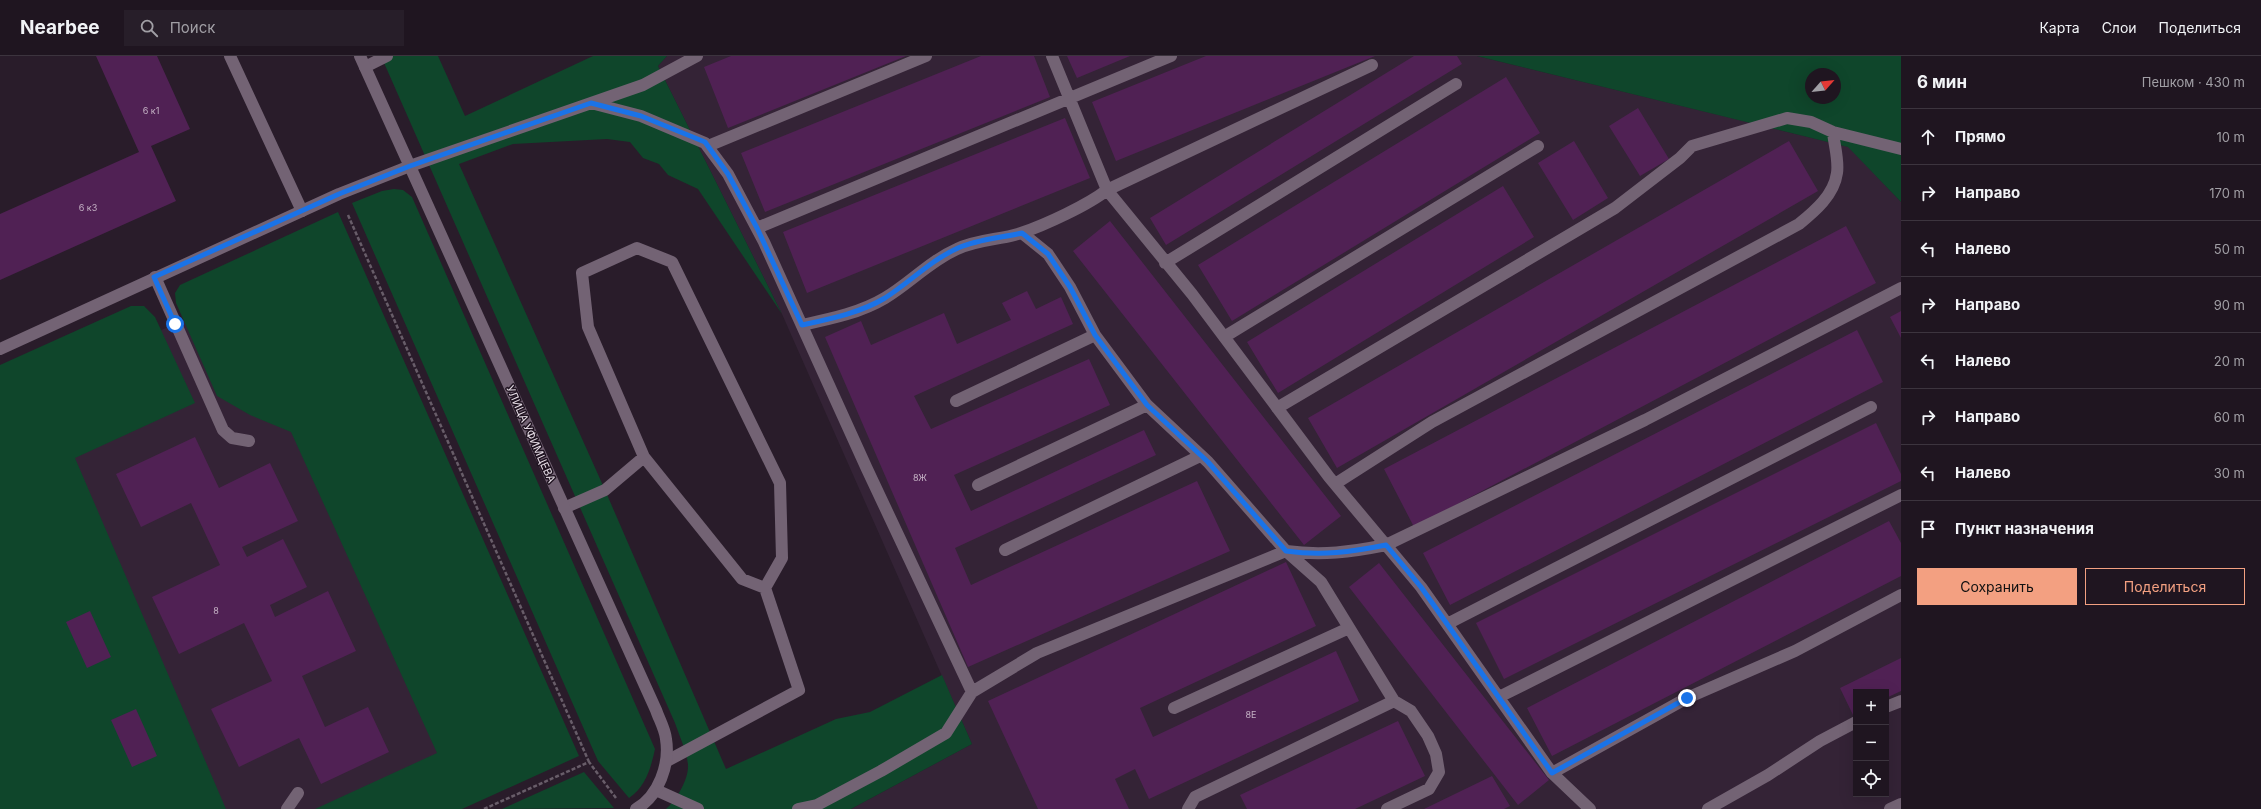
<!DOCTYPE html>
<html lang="ru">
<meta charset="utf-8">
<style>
:root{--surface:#1f1520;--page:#271e29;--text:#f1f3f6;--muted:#a19fa5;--line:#3c343e;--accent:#f3a081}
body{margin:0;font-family:Inter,sans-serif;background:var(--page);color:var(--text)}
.controls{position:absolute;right:12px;bottom:12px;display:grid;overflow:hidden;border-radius:0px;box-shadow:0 4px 16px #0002}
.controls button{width:36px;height:36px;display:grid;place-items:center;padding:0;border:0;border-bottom:1px solid var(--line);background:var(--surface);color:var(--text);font:20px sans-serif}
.compass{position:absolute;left:1805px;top:12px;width:36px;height:36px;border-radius:50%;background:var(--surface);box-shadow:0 4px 16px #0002;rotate:63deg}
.stop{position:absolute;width:12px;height:12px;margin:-9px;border:3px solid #1a73e8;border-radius:50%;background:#fff}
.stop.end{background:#1a73e8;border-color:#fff;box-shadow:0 1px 4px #0008}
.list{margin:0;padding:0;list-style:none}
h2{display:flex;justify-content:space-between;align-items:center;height:52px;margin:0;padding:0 16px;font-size:17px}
h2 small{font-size:13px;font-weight:400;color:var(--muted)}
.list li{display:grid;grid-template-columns:26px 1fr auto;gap:12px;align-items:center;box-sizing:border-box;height:56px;padding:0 16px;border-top:1px solid var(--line)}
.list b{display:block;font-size:15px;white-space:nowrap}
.list em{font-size:13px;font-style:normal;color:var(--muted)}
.actions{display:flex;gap:8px;padding:12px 16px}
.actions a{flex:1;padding:9px 0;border:1px solid var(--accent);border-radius:0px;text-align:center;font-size:14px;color:var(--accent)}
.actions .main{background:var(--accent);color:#111}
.icon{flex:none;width:22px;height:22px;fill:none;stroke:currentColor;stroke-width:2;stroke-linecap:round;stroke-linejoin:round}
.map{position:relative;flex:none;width:1901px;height:753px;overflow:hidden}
header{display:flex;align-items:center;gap:24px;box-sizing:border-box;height:56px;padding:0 20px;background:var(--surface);border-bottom:1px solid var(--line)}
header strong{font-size:19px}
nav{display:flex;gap:22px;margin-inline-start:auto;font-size:14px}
.search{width:280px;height:36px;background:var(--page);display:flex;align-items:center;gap:10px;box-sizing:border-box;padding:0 14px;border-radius:0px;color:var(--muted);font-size:15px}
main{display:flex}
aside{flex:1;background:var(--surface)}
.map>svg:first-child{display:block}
</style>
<header>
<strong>Nearbee</strong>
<div class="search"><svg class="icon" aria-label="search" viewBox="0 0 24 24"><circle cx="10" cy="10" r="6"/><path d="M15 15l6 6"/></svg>Поиск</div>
<nav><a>Карта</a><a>Слои</a><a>Поделиться</a></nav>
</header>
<main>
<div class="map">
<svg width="1901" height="753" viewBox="0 0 1901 753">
<rect width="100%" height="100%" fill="#291c2a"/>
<!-- built -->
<path fill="#342336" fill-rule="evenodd" d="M667,0H1477L1849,91L1901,146V753H851L972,688L782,258L658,10ZM1856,636H1886V738H1856Z
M348,192L563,686L421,753H141L0,345Z"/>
<!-- green -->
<path fill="#0f462b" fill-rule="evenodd" d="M381,0H438L465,60L593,0H667L658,10L782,258L698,133L668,119L659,108L643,102L630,86L607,83L513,88L459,108L605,434L726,713L836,663L870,656L942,619L972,688L851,753H666C676,745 689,723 688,709C687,696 679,679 675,667Z
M1477,0H1901V146L1848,91ZM1811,18H1835V42H1811Z
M394,133L403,134L412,141L655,693C651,711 646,731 629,742L598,705L352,147L382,135Z
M338,156L579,700L462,753H315L437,697L291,376L250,359L217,340L176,247L175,237L180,229Z
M131,250H144L155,261L195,347L75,402L226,753H0V309Z
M584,716L614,752L502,753Z"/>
<!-- building -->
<path fill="#502154" d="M96,0H157L190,73L151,90L176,145L0,224V158L139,96Z
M731,0H906L728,72L704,11Z
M981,0H1034L1050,41L765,156L741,97Z
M1067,0H1130L1077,22Z
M1206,0H1375L1116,105L1092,46Z
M1414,0H1457L1462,8L1166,189L1150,162Z
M1506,21L1540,77L1232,265L1198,209Z
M1638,52L1669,103L1640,120L1609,70Z
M1065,62L1090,122L807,237L783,176Z
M1574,85L1608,142L1573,164L1538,107Z
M1789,85L1818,135L1337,412L1308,362Z
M1503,130L1534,181L1278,337L1247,286Z
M1110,165L1341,460L1304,489L1073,195Z
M1846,170L1876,227L1414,471L1384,413Z
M1027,235L1036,253L1061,241L1073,268L914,340L931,373L1089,303L1110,349L954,419L971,455L1144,374L1156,399L955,492L971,529L1197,425L1230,495L968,611L825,281L861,265L871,289L944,257L957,288L1011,264L1002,247Z
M1901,255V282L1890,261Z
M1857,274L1883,326L1450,549L1423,497Z
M1876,367L1901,418V425L1504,623L1476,567Z
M195,381L219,432L270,407L298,465L242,491L247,501L283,483L307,531L270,549L275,561L328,535L356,595L302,620L325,671L368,651L389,696L321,728L299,682L239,711L211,653L272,625L244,567L179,598L152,541L220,509L191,447L141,471L116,418Z
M1889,465L1901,487V520L1552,700L1527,652Z
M1286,506L1316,570L1140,652L1153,681L1336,595L1359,645L1149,743L1135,713L1115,723L1129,753H1038L988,645Z
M1379,507L1549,724L1518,749L1349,531Z
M90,555L111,601L87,612L66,566Z
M1901,602V635L1886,642V636H1856V657L1853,659L1840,632Z
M136,653L157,700L132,711L111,664Z
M1398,665L1425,720L1355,753H1247L1240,739Z
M1492,720L1510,750L1504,753H1424Z"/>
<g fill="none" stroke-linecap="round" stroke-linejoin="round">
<!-- path -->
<path stroke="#685d69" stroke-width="2.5" stroke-dasharray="4 2" stroke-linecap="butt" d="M348,159L589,706
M484,753L589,706L616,742"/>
<!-- lane -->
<path stroke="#736374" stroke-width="12" d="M230,0L302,155
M1052,0L1107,134L1192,238L1329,421L1421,531L1552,717L1590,753
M365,11L387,0
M591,47L641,60L705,87L728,118L764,186L867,413L972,636
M708,90L926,0
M410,110L643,29L697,0
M757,172L1171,0
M1022,177L1048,198L1070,231L1095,279L1147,349L1208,406L1286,495L1321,526L1394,645L1411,655L1428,680L1436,698L1439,716L1429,733L1387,753
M1165,207L1456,28
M155,221L223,374L232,382L249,385
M802,269C830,263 860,257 885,242C910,227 930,205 957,193C978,183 1000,184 1021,177C1045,169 1088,149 1107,134L1372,9
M1224,281L1538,90
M956,345L1095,279
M1277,352L1615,152L1680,102L1692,90L1787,62L1811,66L1833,76L1901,93
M644,401L742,523L765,532
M1335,428L1432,366L1799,168C1815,155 1834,139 1837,117C1839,104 1834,88 1833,76
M978,429L1147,349
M564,452L605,434L644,401L588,271L582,217L637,192L672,206L780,427L782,502L765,532L799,634L667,705
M1005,494L1200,400
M1447,568L1871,351
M1499,641L1901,439
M1886,651L1901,645
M1174,652L1349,572
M1552,717L1687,642L1795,595L1901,539
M656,734L698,753
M287,753L298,737
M798,753L817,749L881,715L946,677L972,636L1037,597L1286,495C1322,500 1351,496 1386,489L1645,364L1901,232
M1188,753L1195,741L1394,645
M1708,753L1768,719L1820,685L1856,666
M1890,753L1901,748"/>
<!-- street -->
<path stroke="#736374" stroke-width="12" d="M360,0L656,654C659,663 665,673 666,683C670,708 659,740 636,753
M0,293L339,138L410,110"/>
</g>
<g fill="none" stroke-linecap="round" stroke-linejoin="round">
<!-- route -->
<path stroke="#1a73e8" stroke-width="5" d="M175,268L154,221L339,138L410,110L591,47L641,60L705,86L728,118L757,172L802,269C830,263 860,257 885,242C910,226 931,204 958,192C978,183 1000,182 1022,177L1048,198L1070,231L1095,279L1147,349L1208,406L1286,495C1322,500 1351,496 1386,489L1421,531L1552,717L1687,642"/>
</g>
<g text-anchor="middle" stroke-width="3" stroke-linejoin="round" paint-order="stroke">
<!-- number labels -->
<g font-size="9" fill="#c4b1c4">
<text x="151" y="58">6 к1</text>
<text x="88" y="155">6 к3</text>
<text x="920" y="425">8Ж</text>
<text x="216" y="558">8</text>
<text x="1251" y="662">8Е</text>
</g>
<!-- street labels -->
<g font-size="11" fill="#eae1ea" stroke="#1f1320">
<text transform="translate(531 378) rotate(66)" y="4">УЛИЦА УФИМЦЕВА</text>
</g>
</g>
</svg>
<div class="controls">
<button>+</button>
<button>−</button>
<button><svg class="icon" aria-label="locate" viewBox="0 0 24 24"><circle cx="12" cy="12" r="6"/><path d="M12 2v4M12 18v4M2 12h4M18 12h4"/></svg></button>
</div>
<svg class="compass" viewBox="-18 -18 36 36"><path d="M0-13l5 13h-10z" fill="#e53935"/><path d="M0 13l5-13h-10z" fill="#a19fa5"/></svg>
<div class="stop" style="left:175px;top:268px"></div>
<div class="stop end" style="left:1687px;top:642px"></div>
</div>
<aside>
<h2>6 мин<small>Пешком · 430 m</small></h2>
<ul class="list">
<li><svg class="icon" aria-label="ahead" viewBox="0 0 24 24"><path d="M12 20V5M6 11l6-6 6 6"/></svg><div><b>Прямо</b></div><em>10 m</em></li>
<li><svg class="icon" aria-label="right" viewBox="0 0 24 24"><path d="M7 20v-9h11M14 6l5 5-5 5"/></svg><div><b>Направо</b></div><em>170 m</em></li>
<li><svg class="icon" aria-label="left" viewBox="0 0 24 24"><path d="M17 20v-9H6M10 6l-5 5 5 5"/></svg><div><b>Налево</b></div><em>50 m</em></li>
<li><svg class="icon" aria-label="right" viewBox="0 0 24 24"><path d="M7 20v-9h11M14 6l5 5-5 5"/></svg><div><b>Направо</b></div><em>90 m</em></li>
<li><svg class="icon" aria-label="left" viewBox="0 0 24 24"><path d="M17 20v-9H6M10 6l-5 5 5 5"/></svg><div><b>Налево</b></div><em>20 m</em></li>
<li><svg class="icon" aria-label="right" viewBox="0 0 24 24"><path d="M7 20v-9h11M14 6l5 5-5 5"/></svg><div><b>Направо</b></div><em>60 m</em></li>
<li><svg class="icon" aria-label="left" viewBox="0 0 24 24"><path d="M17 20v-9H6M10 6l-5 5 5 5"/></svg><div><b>Налево</b></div><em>30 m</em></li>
<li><svg class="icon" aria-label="arrive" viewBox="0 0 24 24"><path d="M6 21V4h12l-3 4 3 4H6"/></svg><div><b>Пункт назначения</b></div></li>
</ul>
<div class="actions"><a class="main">Сохранить</a><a>Поделиться</a></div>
</aside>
</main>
